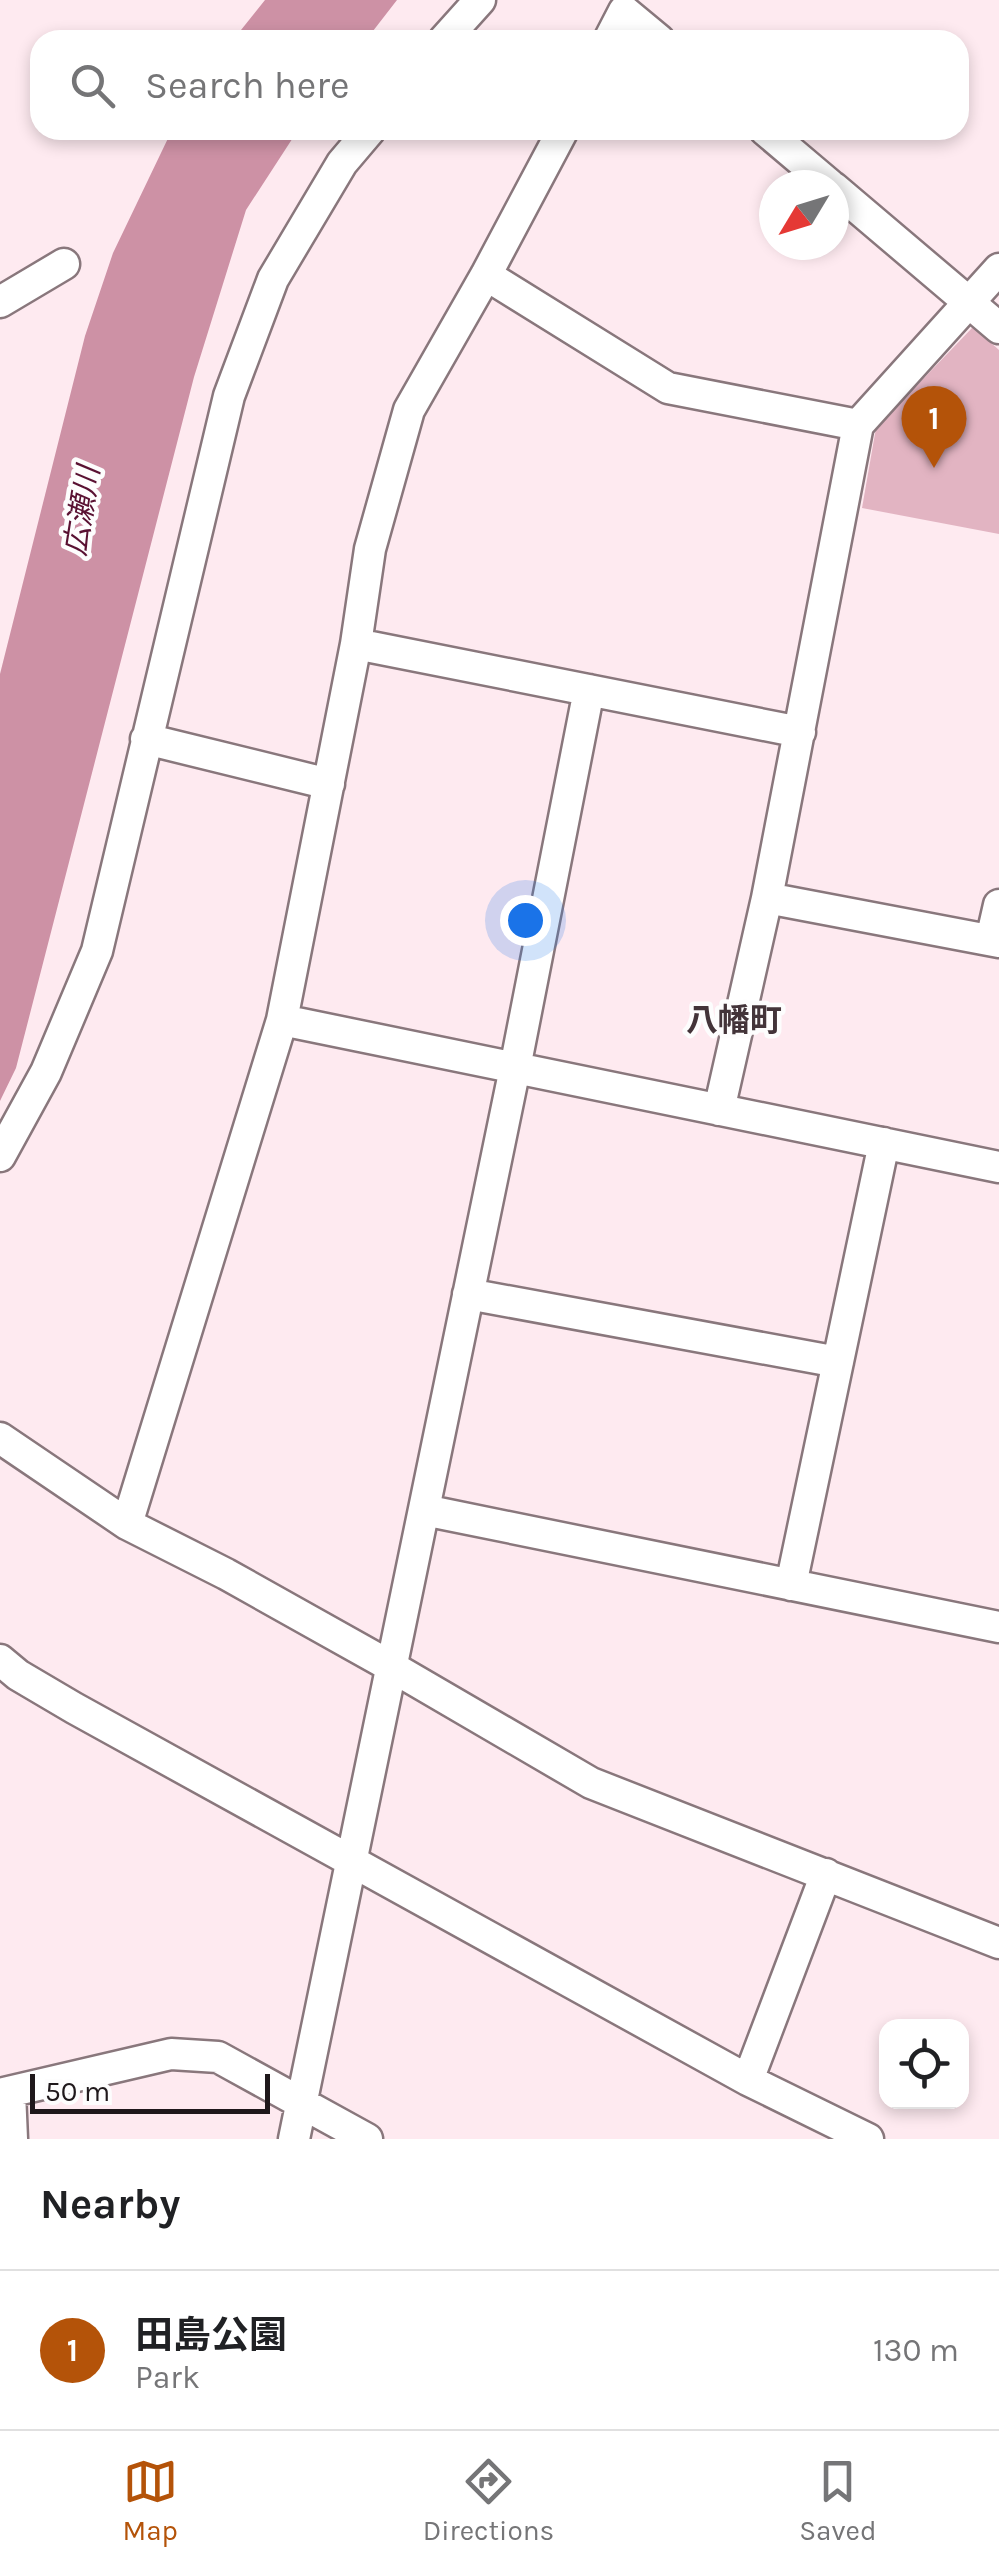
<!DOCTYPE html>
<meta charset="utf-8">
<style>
:root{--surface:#fff;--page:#f2f2f2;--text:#202124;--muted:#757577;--line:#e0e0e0;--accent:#b45309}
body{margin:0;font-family:Karla,"Noto Sans JP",sans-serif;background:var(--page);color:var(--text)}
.controls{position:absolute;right:30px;bottom:30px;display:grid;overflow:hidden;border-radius:20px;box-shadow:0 5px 15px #0003}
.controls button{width:90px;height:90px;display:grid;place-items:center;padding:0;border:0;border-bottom:2px solid var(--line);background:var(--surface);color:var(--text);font:50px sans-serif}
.compass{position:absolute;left:759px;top:170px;width:90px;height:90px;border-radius:50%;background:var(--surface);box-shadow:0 5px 15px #0003;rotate:232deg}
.scale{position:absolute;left:30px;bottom:25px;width:240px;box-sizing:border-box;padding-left:10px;border:5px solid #1f181b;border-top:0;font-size:28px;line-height:35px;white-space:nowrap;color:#1f181b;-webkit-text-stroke:8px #fdfdfd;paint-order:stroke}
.you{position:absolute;left:525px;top:920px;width:35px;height:35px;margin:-25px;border:8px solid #fff;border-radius:50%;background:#1a73e8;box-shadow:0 0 0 15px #1a73e833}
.badge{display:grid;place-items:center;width:65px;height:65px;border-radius:50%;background:var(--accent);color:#fff;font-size:32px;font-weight:700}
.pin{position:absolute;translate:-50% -82px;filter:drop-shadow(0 2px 5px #0008)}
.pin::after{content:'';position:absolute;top:52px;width:35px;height:30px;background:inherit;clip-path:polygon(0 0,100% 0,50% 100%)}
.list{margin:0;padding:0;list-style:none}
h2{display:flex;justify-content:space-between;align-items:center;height:130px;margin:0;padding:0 40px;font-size:42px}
h2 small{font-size:32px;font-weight:400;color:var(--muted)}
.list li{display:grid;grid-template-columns:65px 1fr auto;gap:30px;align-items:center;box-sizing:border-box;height:160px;padding:0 40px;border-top:2px solid var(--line)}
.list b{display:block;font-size:38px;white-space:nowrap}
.list p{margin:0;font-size:32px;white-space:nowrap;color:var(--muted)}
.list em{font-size:32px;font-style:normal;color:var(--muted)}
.icon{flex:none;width:55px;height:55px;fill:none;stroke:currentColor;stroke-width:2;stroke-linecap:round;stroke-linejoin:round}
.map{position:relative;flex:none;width:999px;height:2139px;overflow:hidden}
.search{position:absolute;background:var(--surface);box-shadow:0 5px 15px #0003;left:30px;right:30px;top:30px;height:110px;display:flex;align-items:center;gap:25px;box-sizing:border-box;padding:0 35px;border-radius:30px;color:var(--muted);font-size:38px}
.sheet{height:290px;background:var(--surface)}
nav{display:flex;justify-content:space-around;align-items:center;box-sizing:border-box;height:140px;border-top:2px solid var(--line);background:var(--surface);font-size:28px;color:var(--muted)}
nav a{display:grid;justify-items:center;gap:5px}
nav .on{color:var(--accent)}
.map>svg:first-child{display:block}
</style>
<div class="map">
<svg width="999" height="2139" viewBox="0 0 999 2139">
<rect width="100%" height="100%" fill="#feeaf0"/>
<!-- green -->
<path fill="#e2b4c2" d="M973,327L999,350V534L862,508L876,428Z"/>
<!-- water -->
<path fill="#cd91a5" d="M265,0H397L366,40H233Z
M172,130H298L246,210L194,377L16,1068L0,1101V674L85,336L113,253Z"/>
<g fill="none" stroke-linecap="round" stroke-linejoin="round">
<defs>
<path id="minor" d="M444,40L480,0
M609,40L624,11L659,40
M765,130L830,185
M834,188L999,328
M486,275L668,388L858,425
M0,302L64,264
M356,644L800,732
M146,739L329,784
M767,898L999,942
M991,940L999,905
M282,1020L999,1167
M719,1110L767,898L858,425L999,269
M0,1156L46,1072L97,951L229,396L273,279L342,163L370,130
M468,1294L838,1362
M0,1438L127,1524L226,1574L392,1667L591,1783L999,1943
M424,1510L999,1627
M127,1524L282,1020L356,644L370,549L409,410L486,275L563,130
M791,1585L884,1143
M0,1660L18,1675L74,1708L748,2080L868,2139
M748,2080L826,1874
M10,2092L12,2139
M0,2094L171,2054L218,2057L367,2139
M294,2139L515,1068L589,690"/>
</defs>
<!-- minor casing -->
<use href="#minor" stroke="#89777c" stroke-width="35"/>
<!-- minor -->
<use href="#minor" stroke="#fff" stroke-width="30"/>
</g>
<g text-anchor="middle" stroke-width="9" stroke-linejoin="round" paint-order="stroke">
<!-- water labels -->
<g font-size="30" font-style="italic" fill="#591132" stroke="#fdfdfd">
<text transform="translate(82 511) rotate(-81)" y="10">広瀬川</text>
</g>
<!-- quarter labels -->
<g font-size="32" font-weight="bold" fill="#433439" stroke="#fdfdfd">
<text x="734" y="1031">八幡町</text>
</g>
</g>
</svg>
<div class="controls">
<button><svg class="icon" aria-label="locate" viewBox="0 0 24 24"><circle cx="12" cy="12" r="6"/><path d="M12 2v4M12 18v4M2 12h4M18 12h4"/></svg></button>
</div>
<svg class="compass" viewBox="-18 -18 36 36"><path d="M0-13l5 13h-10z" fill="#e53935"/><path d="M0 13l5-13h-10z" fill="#757577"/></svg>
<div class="scale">50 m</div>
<div class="you"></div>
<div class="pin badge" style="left:934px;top:468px">1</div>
<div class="search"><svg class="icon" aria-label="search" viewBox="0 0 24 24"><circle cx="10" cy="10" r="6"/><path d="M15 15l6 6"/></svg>Search here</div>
</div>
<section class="sheet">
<h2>Nearby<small></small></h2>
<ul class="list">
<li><span class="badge">1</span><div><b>田島公園</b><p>Park</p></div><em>130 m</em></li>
</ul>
</section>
<nav>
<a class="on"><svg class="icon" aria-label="map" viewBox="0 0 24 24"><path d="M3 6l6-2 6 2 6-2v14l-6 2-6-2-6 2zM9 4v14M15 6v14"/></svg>Map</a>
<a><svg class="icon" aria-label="directions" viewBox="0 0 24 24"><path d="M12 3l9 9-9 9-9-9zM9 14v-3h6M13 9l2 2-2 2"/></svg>Directions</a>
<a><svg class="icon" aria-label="saved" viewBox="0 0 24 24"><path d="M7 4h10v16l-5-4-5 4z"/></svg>Saved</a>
</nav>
